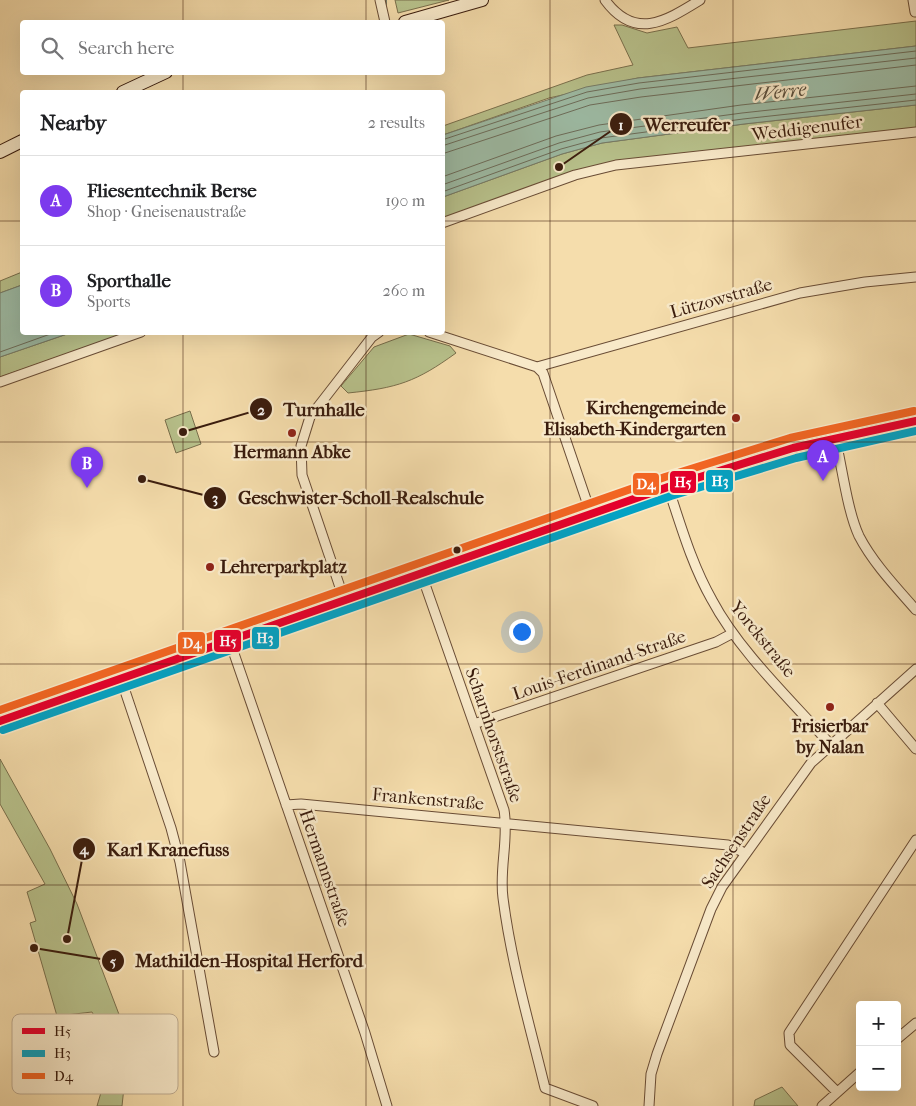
<!DOCTYPE html>
<meta charset="utf-8">
<style>
:root{--surface:#fff;--page:#f6f6f6;--text:#202124;--muted:#757577;--line:#e0e0e0;--accent:#7c3aed}
body{margin:0;font-family:"IM FELL French Canon",serif;background:var(--page);color:var(--text)}
.controls{position:absolute;right:15px;bottom:15px;display:grid;overflow:hidden;border-radius:5px;box-shadow:0 5px 20px #0002}
.controls button{width:45px;height:45px;display:grid;place-items:center;padding:0;border:0;border-bottom:1px solid var(--line);background:var(--surface);color:var(--text);font:25px sans-serif}
.you{position:absolute;left:521px;top:631px;width:18px;height:18px;margin:-12px;border:4px solid #fff;border-radius:50%;background:#1a73e8;box-shadow:0 0 0 8px #1a73e833}
.badge{display:grid;place-items:center;width:32px;height:32px;border-radius:50%;background:var(--accent);color:#fff;font-size:16px;font-weight:700}
.pin{position:absolute;translate:-50% -41px;filter:drop-shadow(0 1px 2px #0008)}
.pin::after{content:'';position:absolute;top:26px;width:18px;height:15px;background:inherit;clip-path:polygon(0 0,100% 0,50% 100%)}
.list{margin:0;padding:0;list-style:none}
h2{display:flex;justify-content:space-between;align-items:center;height:65px;margin:0;padding:0 20px;font-size:21px}
h2 small{font-size:16px;font-weight:400;color:var(--muted)}
.list li{display:grid;grid-template-columns:32px 1fr auto;gap:15px;align-items:center;box-sizing:border-box;height:90px;padding:0 20px;border-top:1px solid var(--line)}
.list b{display:block;font-size:19px;white-space:nowrap}
.list p{margin:0;font-size:16px;white-space:nowrap;color:var(--muted)}
.list em{font-size:16px;font-style:normal;color:var(--muted)}
.icon{flex:none;width:28px;height:28px;fill:none;stroke:currentColor;stroke-width:2;stroke-linecap:round;stroke-linejoin:round}
.map{position:relative;flex:none;width:916px;height:1106px;overflow:hidden}
.search{position:absolute;background:var(--surface);box-shadow:0 5px 20px #0002;left:20px;top:20px;width:425px;height:55px;display:flex;align-items:center;gap:12px;box-sizing:border-box;padding:0 18px;border-radius:5px;color:var(--muted);font-size:19px}
.panel{position:absolute;background:var(--surface);box-shadow:0 5px 20px #0002;left:20px;top:90px;width:425px;height:245px;border-radius:5px}
.map>svg:first-child{display:block}
</style>
<div class="map">
<svg width="916" height="1106" viewBox="0 0 916 1106">
<rect width="100%" height="100%" fill="#f5ddac"/>
<filter id="stains"><feTurbulence type="fractalNoise" baseFrequency=".004" numOctaves="4"/><feColorMatrix values="0 0 0 0 .2 0 0 0 0 .09 0 0 0 0 .02 0 0 0 .5 -.17"/></filter>
<radialGradient id="worn" r=".72"><stop offset=".6" stop-color="#630" stop-opacity="0"/><stop offset="1" stop-color="#630" stop-opacity=".3"/></radialGradient>
<!-- green -->
<path fill="#b8c28c" stroke="#796f4c" d="M395,0H449L398,13Z
M916,21V46L638,78L549,98L443,135V126L587,75L633,65L614,25H622L647,33L677,27L688,48Z
M916,105V129L615,162L443,219V197L562,154L602,143L744,124Z
M22,272V285L0,293V281Z
M70,333H126L0,377V357Z
M409,334L450,346L456,353C416,382 397,388 348,393L341,386L374,347Z
M190,411L201,444L176,453L165,420Z
M0,759L50,849L77,904L120,1017L126,1041V1068L122,1106H97L105,1079L106,1038L92,1012L57,1016L30,923L36,921L27,892L45,884L0,804Z
M782,1087L798,1106H754L755,1100Z"/>
<!-- water -->
<path fill="#9dbca6" stroke="#757c69" d="M916,46V105L744,124L602,143L562,154L443,197V135L586,87L638,78Z
M22,285V332L70,333L0,357V293Z"/>
<g fill="none" stroke-linecap="round" stroke-linejoin="round">
<!-- shore -->
<path stroke="#6c6c5a" stroke-width="1" d="M442,140L587,92L639,83L916,51
M442,146L588,98L640,89L916,58
M442,154L590,105L641,97L916,65
M442,177L556,136L599,125L741,105L916,86
M442,185L559,143L600,132L742,113L916,94
M442,192L561,149L601,138L743,119L916,100
M0,352L56,332"/>
<!-- stream -->
<path stroke="#757c69" stroke-width="4" d="M385,0V4"/>
<defs>
<path id="minor" d="M380,0L385,22
M605,0C635,41 666,21 700,0
M913,0L915,12
M442,223L575,175L616,165L916,132
M429,332L537,367L543,373L591,514
M537,367L800,293L865,282L916,277
M0,382L141,332
M835,437C842,466 847,510 859,536C873,563 896,587 916,610
M668,487C681,526 692,565 712,600C739,651 791,700 830,744
M421,573L504,810C509,839 499,869 503,898C511,962 530,1026 545,1088L593,1106
M344,599L302,475L301,446L310,417L372,337L379,332
M230,642L365,1033L387,1106
M121,679L171,828L180,862L214,1052
M877,703L916,749
M0,721L668,487L793,448L916,421
M474,724L716,642L733,633
M286,805L301,804L728,845L745,853
M897,1039L916,1023
M837,1092L790,1045L789,1033L916,840
M649,1106L651,1074L657,1054L711,909L722,887L811,763L916,669
M822,1106L860,1072"/>
<path id="secondary" d="M405,22L482,0
M123,92L166,72
M0,152L22,141"/>
</defs>
<!-- minor casing -->
<use href="#minor" stroke="#694c35" stroke-width="11"/>
<!-- secondary casing -->
<use href="#secondary" stroke="#3a1c0d" stroke-width="14"/>
<!-- minor -->
<use href="#minor" stroke="#f8e9c9" stroke-width="9"/>
<!-- secondary -->
<use href="#secondary" stroke="#f8e9c9" stroke-width="12"/>
<defs>
<path id="bus-1" d="M0,721L668,487L793,448L916,421"/>
<path id="bus-2" d="M3,730L671,496L796,458L916,431"/>
<path id="bus-3" d="M0,710L665,477L790,438L914,411"/>
</defs>
<!-- bus-1 casing -->
<use href="#bus-1" stroke="#f8e9c9" stroke-width="11"/>
<!-- bus-2 casing -->
<use href="#bus-2" stroke="#f8e9c9" stroke-width="11"/>
<!-- bus-3 casing -->
<use href="#bus-3" stroke="#f8e9c9" stroke-width="11"/>
<!-- bus-1 -->
<use href="#bus-1" stroke="#e4002b" stroke-width="8"/>
<!-- bus-2 -->
<use href="#bus-2" stroke="#03a2c4" stroke-width="8"/>
<!-- bus-3 -->
<use href="#bus-3" stroke="#f26522" stroke-width="8"/>
</g>
<!-- grid -->
<path fill="none" stroke="#3a1c0d" stroke-width="1" stroke-opacity="0.55" d="M183,0V22M366,0V22M550,0V1106M733,0V1106M183,72V92M366,72V92M0,221H22M442,221H916M183,332V1106M366,332V1106M0,442H916M0,664H916M0,885H916"/>
<!-- markers -->
<g fill="#8f2418" stroke="#f8e9c9" stroke-width="2">
<circle cx="736" cy="418" r="5"/>
<circle cx="292" cy="433" r="5"/>
<circle cx="210" cy="567" r="5"/>
<circle cx="830" cy="707" r="5"/>
</g>
<circle fill="#3a1c0d" stroke="#f8e9c9" stroke-width="2" cx="457" cy="550" r="4.5"/>
<g text-anchor="middle" stroke-width="5" stroke-linejoin="round" paint-order="stroke">
<!-- street labels -->
<g font-size="18" fill="#3a1c0d" stroke="#f8e9c9">
<text transform="translate(807 128) rotate(-7)" y="6">Weddigenufer</text>
<text transform="translate(721 298) rotate(-16)" y="6">Lützowstraße</text>
<text transform="translate(763 639) rotate(51)" y="6">Yorckstraße</text>
<text transform="translate(599 665) rotate(-19)" y="6">Louis-Ferdinand-Straße</text>
<text transform="translate(494 735) rotate(71)" y="6">Scharnhorststraße</text>
<text transform="translate(428 799) rotate(5)" y="6">Frankenstraße</text>
<text transform="translate(736 841) rotate(-56)" y="6">Sachsenstraße</text>
<text transform="translate(325 868) rotate(71)" y="6">Hermannstraße</text>
</g>
<!-- poi labels -->
<g font-size="18" font-weight="bold" fill="#3a1c0d" stroke="#f8e9c9">
<text x="726" y="414" text-anchor="end">Kirchengemeinde<tspan x="726" dy="21">Elisabeth-Kindergarten</tspan></text>
<text x="292" y="458">Hermann Abke</text>
<text x="220" y="573" text-anchor="start">Lehrerparkplatz</text>
<text x="830" y="732">Frisierbar<tspan x="830" dy="21">by Nalan</tspan></text>
</g>
<!-- water labels -->
<g font-size="19" font-style="italic" fill="#584c3b" stroke="#f8e9c9">
<text transform="translate(780 91) rotate(-6)" y="7">Werre</text>
</g>
</g>
<!-- legend -->
<rect x="12" y="1014" width="166" height="80" rx="8" fill="#f8e9c9" stroke="#bfac91" stroke-width="1"/>
<rect x="22" y="1028" width="23" height="6" fill="#e4002b"/>
<rect x="22" y="1050" width="23" height="7" fill="#03a2c4"/>
<rect x="22" y="1073" width="23" height="6" fill="#f26522"/>
<g font-size="14" fill="#3a1c0d">
<text x="54" y="1036">H5</text>
<text x="54" y="1058">H3</text>
<text x="54" y="1081">D4</text>
</g>
<!-- callouts -->
<path fill="none" stroke="#3a1c0d" stroke-width="2" d="M559 167L621 124M183 432L261 409M142 479L215 498M67 939L84 849M34 948L113 961"/>
<g fill="#3a1c0d" stroke="#f8e9c9" stroke-width="2">
<circle cx="559" cy="167" r="5"/>
<circle cx="183" cy="432" r="5"/>
<circle cx="142" cy="479" r="5"/>
<circle cx="67" cy="939" r="5"/>
<circle cx="34" cy="948" r="5"/>
<circle cx="621" cy="124" r="12"/>
<circle cx="261" cy="409" r="12"/>
<circle cx="215" cy="498" r="12"/>
<circle cx="84" cy="849" r="12"/>
<circle cx="113" cy="961" r="12"/>
</g>
<g font-size="15" text-anchor="middle" font-weight="bold" fill="#fff">
<text x="621" y="130">1</text>
<text x="261" y="415">2</text>
<text x="215" y="503">3</text>
<text x="84" y="854">4</text>
<text x="113" y="966">5</text>
</g>
<g font-size="19" text-anchor="middle" font-weight="bold" fill="#3a1c0d" stroke="#f8e9c9" stroke-width="5" stroke-linejoin="round" paint-order="stroke">
<text x="687" y="131">Werreufer</text>
<text x="324" y="416">Turnhalle</text>
<text x="361" y="504">Geschwister-Scholl-Realschule</text>
<text x="168" y="856">Karl Kranefuss</text>
<text x="249" y="967">Mathilden-Hospital Herford</text>
</g>
<g stroke="#f8e9c9" stroke-width="2">
<rect x="705" y="469" width="29" height="24" rx="5" fill="#03a2c4"/>
<rect x="669" y="470" width="28" height="24" rx="5" fill="#e4002b"/>
<rect x="632" y="472" width="28" height="24" rx="5" fill="#f26522"/>
<rect x="251" y="626" width="29" height="24" rx="5" fill="#03a2c4"/>
<rect x="213" y="629" width="29" height="24" rx="5" fill="#e4002b"/>
<rect x="177" y="631" width="29" height="24" rx="5" fill="#f26522"/>
</g>
<g font-size="14" text-anchor="middle" font-weight="bold" fill="#fff">
<text x="720" y="486">H3</text>
<text x="683" y="487">H5</text>
<text x="646" y="489">D4</text>
<text x="265" y="643">H3</text>
<text x="228" y="646">H5</text>
<text x="192" y="648">D4</text>
</g>
<rect width="100%" height="100%" filter="url(#stains)"/>
<rect width="100%" height="100%" fill="url(#worn)"/>
</svg>
<div class="controls">
<button>+</button>
<button>−</button>
</div>
<div class="you"></div>
<div class="pin badge" style="left:823px;top:481px">A</div>
<div class="pin badge" style="left:87px;top:488px">B</div>
<div class="search"><svg class="icon" aria-label="search" viewBox="0 0 24 24"><circle cx="10" cy="10" r="6"/><path d="M15 15l6 6"/></svg>Search here</div>
<section class="panel">
<h2>Nearby<small>2 results</small></h2>
<ul class="list">
<li><span class="badge">A</span><div><b>Fliesentechnik Berse</b><p>Shop · Gneisenaustraße</p></div><em>190 m</em></li>
<li><span class="badge">B</span><div><b>Sporthalle</b><p>Sports</p></div><em>260 m</em></li>
</ul>
</section>
</div>
